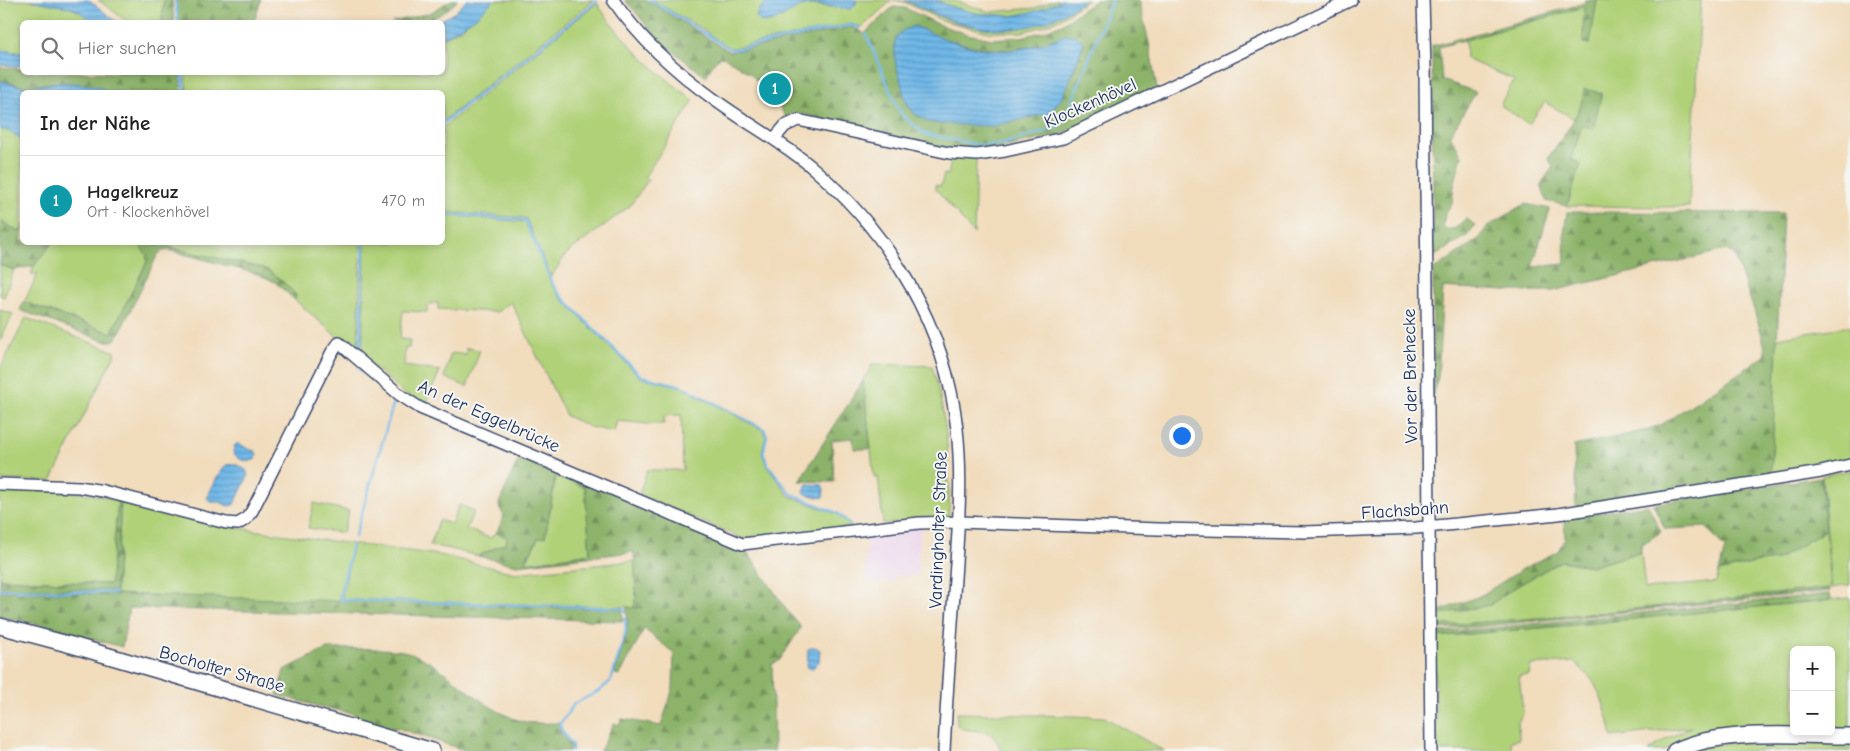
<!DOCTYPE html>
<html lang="de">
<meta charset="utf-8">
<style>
:root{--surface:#fff;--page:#f6f6f6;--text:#222;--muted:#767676;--line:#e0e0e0;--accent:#111827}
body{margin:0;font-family:"Comic Neue",sans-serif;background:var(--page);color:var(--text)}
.controls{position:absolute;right:15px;bottom:15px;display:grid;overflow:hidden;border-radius:8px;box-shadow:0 2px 8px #0003}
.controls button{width:45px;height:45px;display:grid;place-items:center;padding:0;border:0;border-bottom:1px solid var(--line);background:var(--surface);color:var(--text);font:25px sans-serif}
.you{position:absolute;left:1181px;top:435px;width:18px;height:18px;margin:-12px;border:4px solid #fff;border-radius:50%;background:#1a73e8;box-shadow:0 0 0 8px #1a73e833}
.badge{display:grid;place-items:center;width:32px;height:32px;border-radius:50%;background:var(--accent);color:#fff;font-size:16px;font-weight:700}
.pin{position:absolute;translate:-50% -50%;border:2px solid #fff;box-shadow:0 1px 5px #0006}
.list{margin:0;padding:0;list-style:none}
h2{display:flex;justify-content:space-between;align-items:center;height:65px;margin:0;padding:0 20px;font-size:21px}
h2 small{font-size:16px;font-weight:400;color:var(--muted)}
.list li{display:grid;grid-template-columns:32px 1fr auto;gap:15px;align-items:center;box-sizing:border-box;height:90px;padding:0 20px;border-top:1px solid var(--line)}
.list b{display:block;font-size:19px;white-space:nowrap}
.list p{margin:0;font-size:16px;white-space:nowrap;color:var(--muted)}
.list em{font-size:16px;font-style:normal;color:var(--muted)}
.icon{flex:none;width:28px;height:28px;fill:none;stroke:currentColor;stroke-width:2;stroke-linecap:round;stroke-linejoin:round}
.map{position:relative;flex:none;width:1850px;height:751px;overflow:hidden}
.search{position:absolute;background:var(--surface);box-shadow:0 2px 8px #0003;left:20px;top:20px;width:425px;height:55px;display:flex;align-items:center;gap:12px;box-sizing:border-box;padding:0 18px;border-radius:8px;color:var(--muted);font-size:19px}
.panel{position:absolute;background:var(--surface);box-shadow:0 2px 8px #0003;left:20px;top:90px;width:425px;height:155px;border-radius:8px}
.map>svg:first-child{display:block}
</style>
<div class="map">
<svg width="1850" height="751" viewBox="0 0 1850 751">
<defs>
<pattern id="forest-firs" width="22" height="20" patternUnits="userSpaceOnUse" patternTransform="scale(1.25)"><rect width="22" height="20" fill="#8cb369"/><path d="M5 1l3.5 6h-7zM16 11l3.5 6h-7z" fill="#72925a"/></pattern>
<pattern id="water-rules" width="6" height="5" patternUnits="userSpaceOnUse" patternTransform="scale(1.25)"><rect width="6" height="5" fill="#6fb7e7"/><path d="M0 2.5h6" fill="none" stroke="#5a95be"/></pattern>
</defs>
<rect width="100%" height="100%" fill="#f6f6f2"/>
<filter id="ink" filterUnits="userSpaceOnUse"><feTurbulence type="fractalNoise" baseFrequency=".02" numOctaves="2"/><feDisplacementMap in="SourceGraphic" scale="10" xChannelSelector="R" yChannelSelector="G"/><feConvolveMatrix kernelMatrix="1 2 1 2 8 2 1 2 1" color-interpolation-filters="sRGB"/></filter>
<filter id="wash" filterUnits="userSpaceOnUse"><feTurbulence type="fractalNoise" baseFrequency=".0096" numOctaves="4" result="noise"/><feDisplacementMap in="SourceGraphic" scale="20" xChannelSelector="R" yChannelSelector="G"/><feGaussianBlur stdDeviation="1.12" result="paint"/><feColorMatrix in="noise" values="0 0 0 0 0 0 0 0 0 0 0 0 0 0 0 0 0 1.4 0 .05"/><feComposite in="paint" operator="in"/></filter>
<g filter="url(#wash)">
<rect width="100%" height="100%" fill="#f1dcbc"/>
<!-- built -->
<path fill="#ebd1ec" d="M921,526L917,576L895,575V582H873L865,575L867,533Z"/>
<!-- grass -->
<path fill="#b1d179" stroke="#66806c" d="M0,0C30,0 72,0 93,22H22V53L0,50Z
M98,0H164L162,20L167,22H128Z
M494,0H594L443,121L442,92H187L185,73L442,72L443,38L460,29Z
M652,0H771L764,4V22H771L802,6L811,5L844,8L856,4V0H892L862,27L851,24L732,48H728L704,30Z
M893,0C912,0 920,9 936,15C987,36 1039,35 1084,0H1088L1060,19L1041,27L1022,32H988L941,20L904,2Z
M936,0H952L990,12L1035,8L1055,0H1062C1050,5 1038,12 1026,14C996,20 962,13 936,0Z
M1597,0H1701L1689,207L1567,206L1581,164L1571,159L1582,125L1593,128L1583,102L1574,119L1545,102L1529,124L1500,105L1514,80L1466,59L1465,40L1584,7L1583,43L1589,44Z
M597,3C621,41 658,74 694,100L644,178L648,180L630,206L566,254L551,277L526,218L443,212V127Z
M0,129L11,132L22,139V231L16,230L0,220Z
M952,156L976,158L974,234L935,188V185L941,186L944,174L948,175Z
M443,215L525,222L552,285L561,298L640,377L682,387L763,430L766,436L762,453L767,465L789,496L837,514L852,527L744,539L639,495L647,470H683L681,415L664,416V424H648L617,421L614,432L590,427L566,416L511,302L497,312L438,309V303H433L428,306L427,312L403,311L400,339L410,340L409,348H405L404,366L440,371L425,406L405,394L362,357L365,243L442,242Z
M52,243H141L142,249L147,255V262L111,333L24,302L38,274H31L34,266Z
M160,243H361L358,355L295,300L296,295L270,271L172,248Z
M0,265L14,270L4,297L0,295Z
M0,310L13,314L0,341Z
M26,318L116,352L51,481L0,480V369Z
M1850,326V460L1818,468L1771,476L1777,338Z
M466,348L480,350L467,387L444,377L451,353L466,355Z
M873,364L932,366C947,415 950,464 949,516L946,518L883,524L878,477H874L863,381Z
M1850,470V585L1832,588L1822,476Z
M556,476L585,487L590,553L526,563L538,538L545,537Z
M0,489C40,489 79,490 118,500L111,584L0,579Z
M121,501L209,524L352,544L338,601L116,594Z
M314,503L349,511L343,533L308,528Z
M459,505L474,511L466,529L490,538L496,533L508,537L506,543L478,556L446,548L430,546L439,520L451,524Z
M1826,530L1831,588L1590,614L1434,626V615L1490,605L1512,589L1561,561L1592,566L1641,552L1645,589L1716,582L1719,572L1759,562L1777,560Z
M353,544L440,555L515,573L635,561L636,596L634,609L627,607L342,599Z
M1850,598V731H1831V650H1794V731L1676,744L1664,751H1649L1664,740L1691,727L1612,737C1609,718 1602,696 1592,680C1587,674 1581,668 1575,662L1531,665L1529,675L1519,676L1523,713L1518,722L1519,739L1511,741L1512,751H1437L1434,637L1588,624L1662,616Z
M957,713L1104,717L1164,751H1001C991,719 970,738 957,725Z
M1850,741V751H1687L1730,742Z"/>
<!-- forest -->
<path fill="url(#forest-firs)" stroke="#547164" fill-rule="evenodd" d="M164,0H172L174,22H167L162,20Z
M176,0H261L254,22H178Z
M451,0H458C436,22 421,23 392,22L430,13Z
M625,0H647L730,52L851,27L861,31L864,34L893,7L905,8L940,25L967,34L992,39L1021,37L1042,32L1062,24L1096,0H1139L1149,43L1157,89L1060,135L1000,148L948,150L794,112L786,118L777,102L788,95L781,87L770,83L764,89L751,74L724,57C714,57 710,69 706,77L660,41ZM914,26L943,39L982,48L1011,50L1043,44L1059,37L1084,43L1063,97L1017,119L993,126Z
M1585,0H1597L1590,44L1583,43L1584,7L1439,47L1442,80L1476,92L1450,135L1462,156L1454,185L1452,203L1445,214L1443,225L1446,229H1454L1467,219L1475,225L1467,236L1433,257L1432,46L1585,3Z
M0,67L22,69V72L180,73L182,92H110L92,87L69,83H52L25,87L9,82L0,81Z
M1584,89L1602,93L1593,129L1582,125L1571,159L1581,164L1567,206L1546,201L1541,184L1553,167L1548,158C1562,137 1582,115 1584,89Z
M1525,204L1550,209L1532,267L1565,264L1564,232L1567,212L1783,213L1771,476L1576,508L1574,446L1639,432L1661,425L1765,356C1769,345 1739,270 1734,254L1726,250L1553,291H1505L1443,287L1438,377L1433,395V270L1480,238L1487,227Z
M0,220L16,230L22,231V242L52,243L34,266L14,270L0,265Z
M141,243H160L172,248L263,268C275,273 287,285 296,295L295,300L275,282L258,274L168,250L162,251L157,256L117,338L113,341H104L20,310L24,302L111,333L147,262V255L142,249Z
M863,381L871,449H854L853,438L832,440L834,482L799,481Z
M521,454L721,539L723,550L744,547L788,612L800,626V629L779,661L772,664L774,751H600L614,723L619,725L622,719L661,726L673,688L674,653L644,629L620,675L615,674L627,631V607L634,608L636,596L634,552L517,565L478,556L506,543L507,537L496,533L504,516L499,507V503ZM556,476L585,487L590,553L544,561L526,563V560L538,538L545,537Z
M1821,477L1826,530L1777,560L1759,562L1719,572L1725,548L1706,527L1665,529L1653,504Z
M118,500L121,501L116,591L0,588V579L110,584Z
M1648,505L1661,532L1641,545V552L1592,566L1561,561L1512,589L1490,605L1434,615V613L1482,595L1521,570L1558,551L1565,539L1564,518Z
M1829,588L1830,591L1476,627L1434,629V626L1590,614Z
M0,591L622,609L623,621L129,608L122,647L42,625L0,616Z
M1830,594L1831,600C1698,612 1567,626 1434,637V633L1439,632L1483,629Z
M327,649C347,649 393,647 411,653C451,669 478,708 521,721C532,724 547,723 559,723L560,732L571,746L570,751H467L398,728H391L372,722L351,713L314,705L277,695L284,670Z"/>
<!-- water -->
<path fill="url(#water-rules)" stroke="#4573a2" d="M31,0H89L117,22H93L76,9Z
M467,0H494L475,18L443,38L442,22H438L455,12Z
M771,0H856V3L851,9C838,8 824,4 811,5C792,5 780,26 760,21L756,17L760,8Z
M905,0H935L950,6L975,13L1012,16L1037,11L1062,0H1084C1024,46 967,31 905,0Z
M914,26C945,39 976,53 1011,50C1021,49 1032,47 1042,44C1051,42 1061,34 1071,35C1077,35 1080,39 1084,43L1063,97L1049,113L993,126L940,124L928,122L915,114L906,102L895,60V40L902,31Z
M0,50L22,53V66L0,65Z
M0,81C9,82 18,87 26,87C35,88 44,84 53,83C71,82 94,84 110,92H22V139L11,132L0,129Z
M238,443L248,449L255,451L257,454L256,459L248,462L238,458L233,453L234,446Z
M235,464L246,470L248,476L234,505L228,506L220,502H211L207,498L215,481L226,465Z
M807,484L822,485L824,489L823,498L805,494L804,492Z
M815,647L820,650L819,662L813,668H807L808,649Z"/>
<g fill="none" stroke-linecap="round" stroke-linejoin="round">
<!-- stream -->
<path stroke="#6fb7e7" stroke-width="2.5" d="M175,0L178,22
M650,0L732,50L850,25L860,28
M866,34L897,106L904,117L925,134L979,145L1003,144L1057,127L1064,121L1112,0
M182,72L185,92
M442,124L597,1
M442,214L525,220L553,285L562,297L641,376L682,386L764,429L767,436L763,453L768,465L791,494L837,513L850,524
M360,356L364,242
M355,537L395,398L359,369
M352,545L340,597L341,600L622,608L625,611
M0,589L115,593
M572,751V745L562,731L560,724L574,704L599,691L611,681L626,631L625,618"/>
</g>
</g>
<g filter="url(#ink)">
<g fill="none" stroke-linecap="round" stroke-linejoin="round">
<defs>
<path id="minor" d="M613,0C640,39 676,72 715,100C747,124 783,142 814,169C891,235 946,327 957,429C962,474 959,519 956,563C952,626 947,688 944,751
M1423,0L1425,69L1431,751
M774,139L785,126L798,120L949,153L977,155L1005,151L1063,138L1351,0
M0,484L79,487L103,491L226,523L238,524L246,519L252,511L332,352L339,343L400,395L420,408L742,544L919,523L959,522L1158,529L1306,532L1416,528L1558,514L1821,472L1850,465"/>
<path id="major" d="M0,626L75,646L432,751
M1675,751C1721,728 1799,736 1850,736"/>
</defs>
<!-- minor casing -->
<use href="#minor" stroke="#3b496c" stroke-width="14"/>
<!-- major casing -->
<use href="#major" stroke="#3b496c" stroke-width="18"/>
<!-- minor -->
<use href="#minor" stroke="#fff" stroke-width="11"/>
<!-- major -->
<use href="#major" stroke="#fff" stroke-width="15"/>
</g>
</g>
<g text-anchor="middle" stroke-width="4" stroke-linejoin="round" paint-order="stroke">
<!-- street labels -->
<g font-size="18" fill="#1b2f5e" stroke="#f6f6f2">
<text transform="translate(1090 103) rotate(-24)" y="6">Klockenhövel</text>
<text transform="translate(1410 376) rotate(-91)" y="6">Vor der Brehecke</text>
<text transform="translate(489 416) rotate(24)" y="6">An der Eggelbrücke</text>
<text transform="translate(1405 510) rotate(-4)" y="6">Flachsbahn</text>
<text transform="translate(938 530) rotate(-88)" y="6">Vardingholter Straße</text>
<text transform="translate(222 669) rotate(16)" y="6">Bocholter Straße</text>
</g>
</g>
</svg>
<div class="controls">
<button>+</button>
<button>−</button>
</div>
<div class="you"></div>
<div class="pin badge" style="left:775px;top:89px;background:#0f9aa8">1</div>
<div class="search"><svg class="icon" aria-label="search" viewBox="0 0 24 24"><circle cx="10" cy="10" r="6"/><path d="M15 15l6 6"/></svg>Hier suchen</div>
<section class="panel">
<h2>In der Nähe<small></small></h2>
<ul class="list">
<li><span class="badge" style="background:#0f9aa8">1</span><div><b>Hagelkreuz</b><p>Ort · Klockenhövel</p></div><em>470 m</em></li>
</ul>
</section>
</div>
